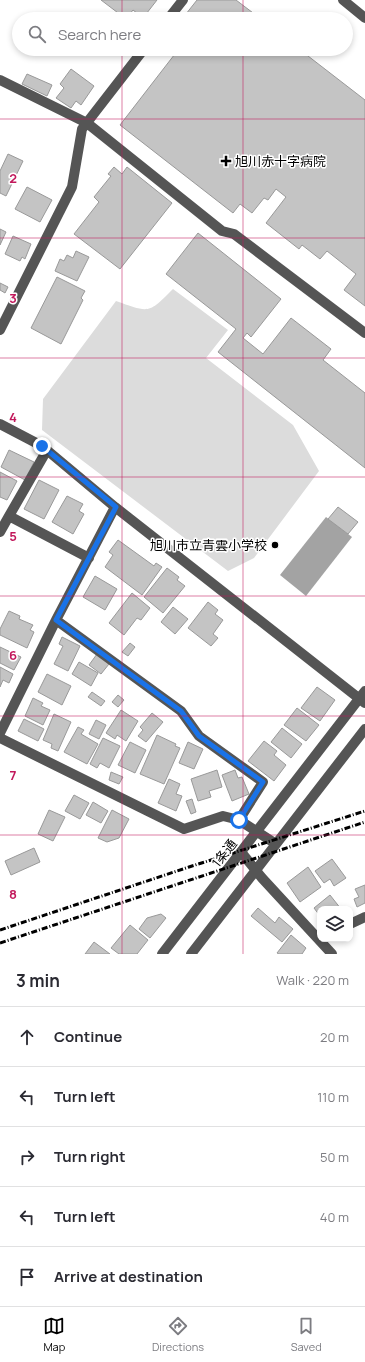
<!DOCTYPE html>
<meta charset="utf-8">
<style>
:root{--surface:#fff;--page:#f7f7f7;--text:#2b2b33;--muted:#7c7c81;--line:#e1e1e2;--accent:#000}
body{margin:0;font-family:Manrope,"Noto Sans JP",sans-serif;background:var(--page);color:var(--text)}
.controls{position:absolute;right:12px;bottom:12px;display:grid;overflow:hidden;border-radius:8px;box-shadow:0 2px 6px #0003}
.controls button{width:36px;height:36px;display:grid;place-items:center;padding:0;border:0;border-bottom:1px solid var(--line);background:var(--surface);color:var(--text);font:20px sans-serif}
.stop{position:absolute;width:12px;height:12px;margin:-9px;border:3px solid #1a73e8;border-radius:50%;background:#fff}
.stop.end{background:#1a73e8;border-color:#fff;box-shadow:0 1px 4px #0008}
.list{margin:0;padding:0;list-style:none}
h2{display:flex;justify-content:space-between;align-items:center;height:52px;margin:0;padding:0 16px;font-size:17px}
h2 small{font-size:13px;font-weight:400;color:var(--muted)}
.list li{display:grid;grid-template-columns:26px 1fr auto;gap:12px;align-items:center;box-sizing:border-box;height:60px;padding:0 16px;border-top:1px solid var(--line)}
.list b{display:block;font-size:15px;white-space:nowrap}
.list em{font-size:13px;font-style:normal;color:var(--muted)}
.icon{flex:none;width:22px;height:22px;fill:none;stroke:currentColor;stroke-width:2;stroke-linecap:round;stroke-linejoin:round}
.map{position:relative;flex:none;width:365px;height:954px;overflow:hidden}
.search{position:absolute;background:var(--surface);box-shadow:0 2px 6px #0003;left:12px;right:12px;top:12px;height:44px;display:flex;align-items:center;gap:10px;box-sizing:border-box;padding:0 14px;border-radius:22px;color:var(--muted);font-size:15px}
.sheet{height:352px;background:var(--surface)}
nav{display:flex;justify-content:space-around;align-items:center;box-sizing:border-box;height:56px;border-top:1px solid var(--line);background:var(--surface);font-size:11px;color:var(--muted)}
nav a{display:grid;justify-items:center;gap:2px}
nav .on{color:var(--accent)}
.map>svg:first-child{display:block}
</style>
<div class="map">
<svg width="365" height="954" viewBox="0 0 365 954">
<rect width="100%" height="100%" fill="#fff"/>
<!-- green -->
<path fill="#dcdcdc" d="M173,289L228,330L206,358L293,425L319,471L254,558L228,571L42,430L43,399L116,301C150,313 148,314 173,289Z"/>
<!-- water -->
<path fill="#a3a3a3" d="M326,517L352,537L306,596L280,575Z"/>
<!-- building -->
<path fill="#c4c4c4" stroke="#999" d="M101,0H157L143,18L133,10L126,19Z
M197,0H236L261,19H182Z
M177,49H299L365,100V306L344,290L356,274L327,251L320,259L302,245L299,249L266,223L286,197L276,189L268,200L264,198L252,213L240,204L233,213L120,125L178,50Z
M71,69L94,86L81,105L76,101L71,108L56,98L64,88L60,84Z
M27,74L52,85L47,96L22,84Z
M8,154L23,161L6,196L0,193V171Z
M114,167L122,174L127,167L172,203L120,269L74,234L99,202L94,197L111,176L108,174Z
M27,187L52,200L40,222L15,209Z
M0,229L6,232L0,245Z
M198,233L281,299L251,337L247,333L243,338L263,354L291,318L331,349L323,360L365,393V468L218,352L236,329L166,274Z
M13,236L31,244L25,259L22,257L20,261L5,254Z
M76,251L89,257L77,281L55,271L60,259L64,261L67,255L73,258Z
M57,277L85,291L81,298L83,300L61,344L31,328Z
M0,283L8,287L5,293L0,290Z
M9,450L34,462L25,480L1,467Z
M0,472L17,481L7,500L0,497Z
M39,480L59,490L44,519L24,509Z
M67,496L83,504L79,511L84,514L73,534L52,522Z
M338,507L358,522L348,534L328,519Z
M118,540L154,566L156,563L162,567L142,595L105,567L113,555L109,552Z
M167,568L179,577L177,580L185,586L163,613L144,597Z
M95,576L117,589L105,610L83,597Z
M132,593L150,608L141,620L137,618L124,635L109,623Z
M208,602L218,610L215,614L223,620L213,634L218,638L211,646L188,628Z
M173,607L188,619L175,634L161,622Z
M9,611L20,616L19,619L33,625L30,630L34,632L27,648L0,635V629Z
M62,637L80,646L68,671L54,664L63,646L59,644Z
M130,643L135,647L128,656L122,652Z
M0,647L21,657L14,670L0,663Z
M97,654L109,664L101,674L89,665Z
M79,662L98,673L91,686L72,674Z
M0,667L13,674L9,683L3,680L0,687Z
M47,674L71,686L62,705L38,692Z
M317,687L335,700L320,721L301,708Z
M92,692L105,701L101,706L88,697Z
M118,695L124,700L118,707L112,702Z
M33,698L43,703L41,706L50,710L43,725L25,716Z
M297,708L319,725L306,741L284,725Z
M121,710L138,721L126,741L117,735L115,739L106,733Z
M152,713L163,722L146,742L138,736L143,730L140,727Z
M54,714L71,722L58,751L51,748L52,744L43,740Z
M24,719L44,729L38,741L18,731Z
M96,720L106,725L99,739L89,734Z
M78,727L84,730L81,734L98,744L87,764L64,752Z
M282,728L302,744L291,758L271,742Z
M157,735L176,744L175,746L180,748L164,784L140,774Z
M103,738L120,746L109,768L100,763L97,768L90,764Z
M264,741L277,751L274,755L286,765L274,781L248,761Z
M130,742L146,750L135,773L118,765Z
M188,742L203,749L194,769L179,763Z
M217,770L222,787L209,791L211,797L198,801L191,779Z
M235,770L238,778L242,777L249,794L232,801L222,775Z
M111,772L123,777L119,784L109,780Z
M169,779L180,784L176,794L182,796L176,811L158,803Z
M74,795L89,803L80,819L65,811Z
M192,799L196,812L191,814L186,801Z
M93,802L108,811L101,823L86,815Z
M49,810L65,817L53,841L38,834Z
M112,810L129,819L119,838L107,842L98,838Z
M34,848L40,862L11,875L5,861Z
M332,859L346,878L334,886L330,879L324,883L315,871Z
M308,867L321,887L300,902L287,883Z
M365,885V903L357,907L354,899L359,897L355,889Z
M330,895L341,909H320V916L314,908Z
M258,908L275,923L279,917L293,929L282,942L251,916Z
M161,914L166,918L150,938L139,929L147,918Z
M130,925L148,940L137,954H119L111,948Z
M291,935L306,948L302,954H279L277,953Z
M94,942L110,954H85Z"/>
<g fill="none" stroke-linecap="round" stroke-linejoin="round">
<!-- minor -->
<path stroke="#555" stroke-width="10" d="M343,0L365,18
M168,19L183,0
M0,80L87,123L222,231L234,234L365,333
M0,330L72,187L82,129L144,49
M0,424L42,446L115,507L365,703
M9,516L47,450
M0,532L9,516L89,558
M56,620L181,711L199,736L263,782L239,820
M0,733L56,620L115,507
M0,738L184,829L223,816L239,820L276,844
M241,852L262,878L332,954
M350,924L365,917
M162,954L365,691
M191,954L365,729"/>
<!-- rail -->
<path stroke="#000" stroke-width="3" stroke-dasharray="6 2 1 2" stroke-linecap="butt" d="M0,930L189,867L365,811
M0,943L365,822"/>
</g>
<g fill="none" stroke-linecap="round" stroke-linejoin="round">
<!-- route -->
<path stroke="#1a73e8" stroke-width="5" d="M42,446L116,507L56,620L181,711L199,736L263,782L239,820"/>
</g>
<!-- grid -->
<path fill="none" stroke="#c2185b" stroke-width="1" stroke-opacity="0.55" d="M122,0V19M243,0V19M122,49V954M243,49V954M0,119H365M0,238H365M0,358H365M0,477H365M0,596H365M0,716H365M0,835H365"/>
<!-- markers -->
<g fill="#000" stroke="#fff" stroke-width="1.5">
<path d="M224 155h4v4h4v4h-4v4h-4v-4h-4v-4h4z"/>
<circle cx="275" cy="545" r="4"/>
</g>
<g text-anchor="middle" stroke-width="3" stroke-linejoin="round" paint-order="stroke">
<!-- poi labels -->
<g font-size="13" fill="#000" stroke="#fff" text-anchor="start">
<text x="235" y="166">旭川赤十字病院</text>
<text x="267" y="550" text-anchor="end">旭川市立青雲小学校</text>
</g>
<!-- street labels -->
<g font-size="13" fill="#000" stroke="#fff">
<text transform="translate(224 853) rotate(-52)" y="5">1条通</text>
</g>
</g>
<g font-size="13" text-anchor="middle" font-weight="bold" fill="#c2185b" stroke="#fff" stroke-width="3" stroke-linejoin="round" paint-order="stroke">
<text x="13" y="183">2</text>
<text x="13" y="303">3</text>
<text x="13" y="422">4</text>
<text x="13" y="541">5</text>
<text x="13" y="660">6</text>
<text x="13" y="780">7</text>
<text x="13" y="899">8</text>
</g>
</svg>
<div class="controls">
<button><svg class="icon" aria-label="layers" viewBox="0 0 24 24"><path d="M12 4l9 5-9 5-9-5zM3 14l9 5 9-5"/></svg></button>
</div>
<div class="stop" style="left:239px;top:820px"></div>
<div class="stop end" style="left:42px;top:446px"></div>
<div class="search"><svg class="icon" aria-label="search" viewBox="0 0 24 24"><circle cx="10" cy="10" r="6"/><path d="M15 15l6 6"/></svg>Search here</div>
</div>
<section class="sheet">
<h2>3 min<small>Walk · 220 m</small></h2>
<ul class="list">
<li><svg class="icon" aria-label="ahead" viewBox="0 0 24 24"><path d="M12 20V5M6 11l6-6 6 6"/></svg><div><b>Continue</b></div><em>20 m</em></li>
<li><svg class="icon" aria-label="left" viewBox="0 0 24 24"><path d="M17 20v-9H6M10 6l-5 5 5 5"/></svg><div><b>Turn left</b></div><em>110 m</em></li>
<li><svg class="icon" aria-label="right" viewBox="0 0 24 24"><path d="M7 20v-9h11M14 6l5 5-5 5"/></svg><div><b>Turn right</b></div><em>50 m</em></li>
<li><svg class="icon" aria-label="left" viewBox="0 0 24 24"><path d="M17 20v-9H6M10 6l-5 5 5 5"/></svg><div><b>Turn left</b></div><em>40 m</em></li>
<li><svg class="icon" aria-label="arrive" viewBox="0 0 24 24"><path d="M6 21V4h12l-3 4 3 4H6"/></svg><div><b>Arrive at destination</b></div></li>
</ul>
</section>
<nav>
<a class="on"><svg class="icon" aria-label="map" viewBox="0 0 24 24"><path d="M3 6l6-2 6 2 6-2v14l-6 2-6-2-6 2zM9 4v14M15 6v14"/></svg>Map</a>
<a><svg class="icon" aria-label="directions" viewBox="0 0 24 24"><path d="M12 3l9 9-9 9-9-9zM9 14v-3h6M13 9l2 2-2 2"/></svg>Directions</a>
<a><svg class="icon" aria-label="saved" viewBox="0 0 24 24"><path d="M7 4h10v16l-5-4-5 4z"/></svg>Saved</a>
</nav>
